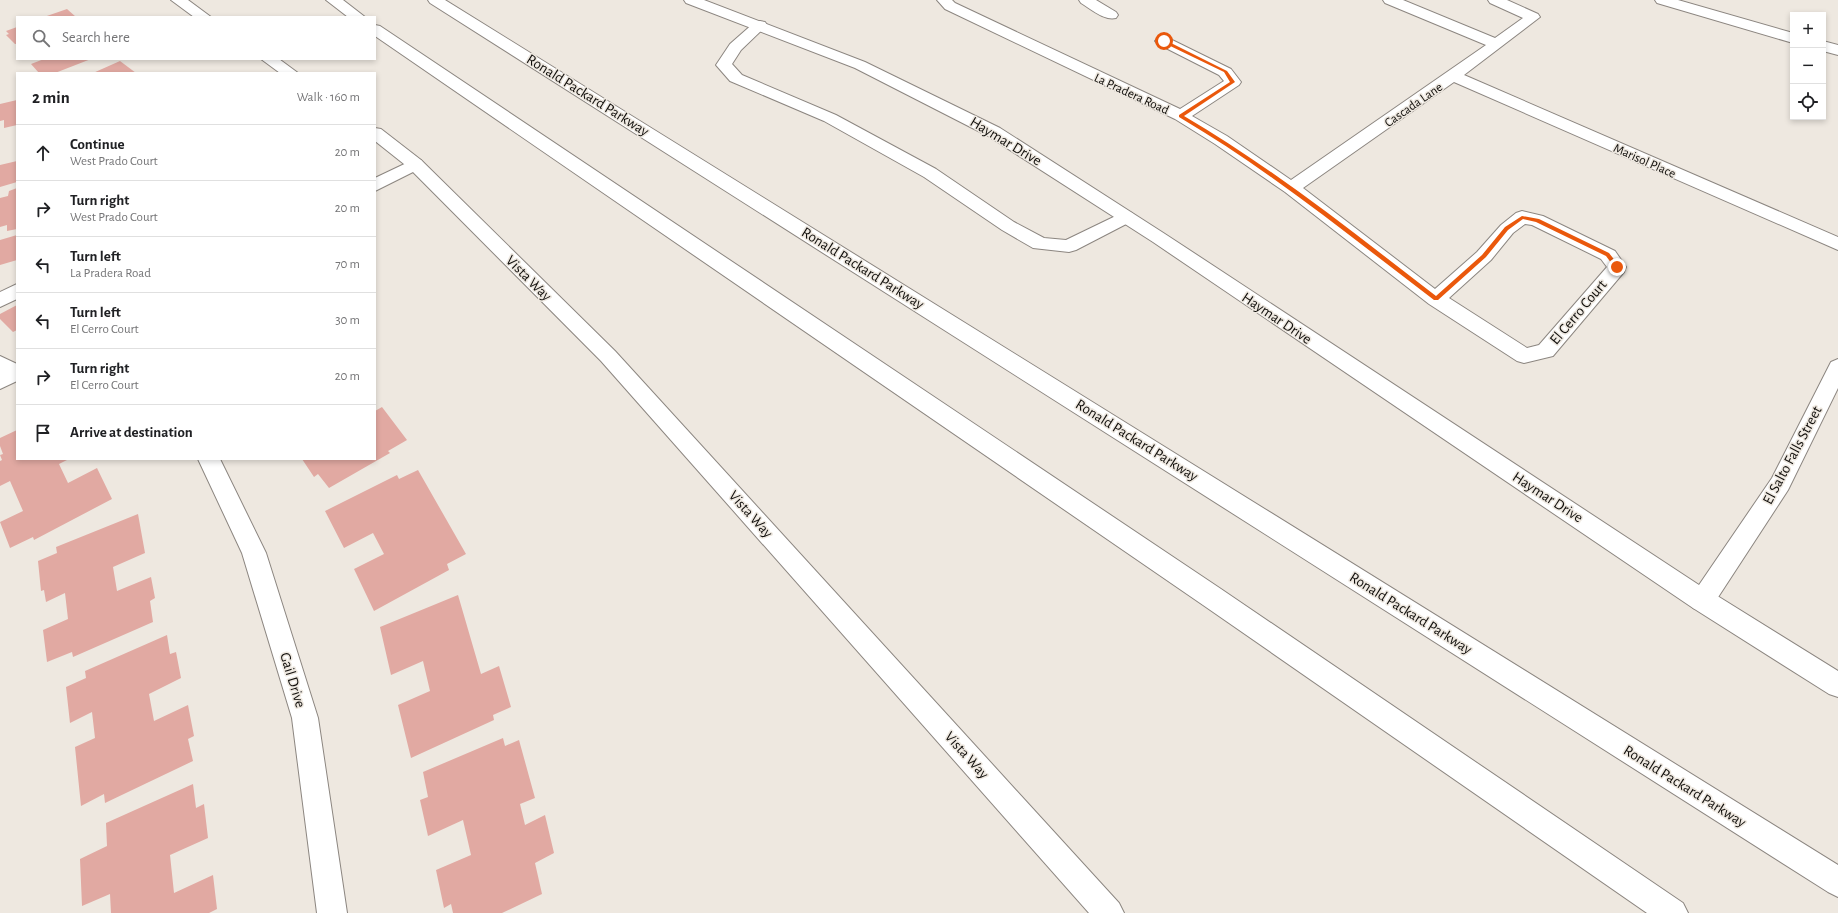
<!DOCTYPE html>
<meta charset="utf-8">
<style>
:root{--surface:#fff;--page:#f2f2f2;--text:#202124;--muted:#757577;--line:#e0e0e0}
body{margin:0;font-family:"Alegreya Sans",sans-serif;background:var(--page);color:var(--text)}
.controls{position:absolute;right:12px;top:12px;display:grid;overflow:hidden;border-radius:0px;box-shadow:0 2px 6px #0003}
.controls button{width:36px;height:36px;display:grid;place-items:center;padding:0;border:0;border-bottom:1px solid var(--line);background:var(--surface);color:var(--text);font:20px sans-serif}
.stop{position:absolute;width:12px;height:12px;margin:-9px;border:3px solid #ea580c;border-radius:50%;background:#fff}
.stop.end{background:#ea580c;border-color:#fff;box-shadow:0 1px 4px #0008}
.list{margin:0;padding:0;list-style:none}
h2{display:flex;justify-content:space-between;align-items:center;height:52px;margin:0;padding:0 16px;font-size:17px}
h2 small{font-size:13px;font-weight:400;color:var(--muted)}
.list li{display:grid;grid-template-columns:26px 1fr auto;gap:12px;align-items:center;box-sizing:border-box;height:56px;padding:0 16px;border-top:1px solid var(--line)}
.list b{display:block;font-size:15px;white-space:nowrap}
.list p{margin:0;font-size:13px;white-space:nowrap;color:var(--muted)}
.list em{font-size:13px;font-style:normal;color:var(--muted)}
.icon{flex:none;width:22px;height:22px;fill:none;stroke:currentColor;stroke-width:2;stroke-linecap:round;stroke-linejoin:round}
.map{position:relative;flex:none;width:1838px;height:913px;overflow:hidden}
.search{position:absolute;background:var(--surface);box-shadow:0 2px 6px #0003;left:16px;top:16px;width:360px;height:44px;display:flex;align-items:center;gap:10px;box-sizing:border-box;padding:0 14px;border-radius:0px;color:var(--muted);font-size:15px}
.panel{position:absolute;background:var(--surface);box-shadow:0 2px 6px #0003;left:16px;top:72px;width:360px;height:388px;border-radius:0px}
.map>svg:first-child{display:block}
</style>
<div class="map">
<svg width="1838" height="913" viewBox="0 0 1838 913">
<rect width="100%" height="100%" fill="#eee8e0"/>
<!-- building -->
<path fill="#e1a9a2" d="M67,9L76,17H44Z
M17,27V44H15L6,35L9,34L6,31Z
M44,59H91L55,73H39L31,64Z
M120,61L136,73H93Z
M17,100V125L4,128V120L0,121V104Z
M17,161V182L0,187V165Z
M17,188V229L7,231V225L0,227V198L8,196L9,191Z
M17,235V260L0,265V240Z
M17,305V330L13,332L0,319V314Z
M382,407L407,440L388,451L390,453L329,488L318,474L314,477L302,459H375V411Z
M17,430V459H69L59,464L68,483L97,468L112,499L34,540L33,537L10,548L0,522L23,511L10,481L0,486V461L2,460L0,455L3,454L0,446V438Z
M418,470L466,554L447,564L449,570L374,611L354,569L384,554L373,533L344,548L325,511L397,475L399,479Z
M138,514L145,553L113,567L117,591L151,577L155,598L150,601L153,622L73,657L72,652L47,662L43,630L68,619L65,593L46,602L44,590L41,591L38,561L57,553L56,547Z
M458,595L481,674L499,666L511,707L493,715L494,720L411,758L398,705L430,691L423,661L391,675L380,627Z
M167,635L170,654L176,652L181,678L149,694L154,721L188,705L194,736L188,739L193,761L105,803L104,794L81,806L75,747L95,738L92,712L70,723L66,687L86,678L85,671Z
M503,738L505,746L519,740L535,798L520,804L525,825L545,815L554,853L535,863L542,894L502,913H453L451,904L444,908L436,870L471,855L463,820L428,836L420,800L428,797L423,772Z
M193,784L196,808L204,804L208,838L170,855L174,893L213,875L217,909L209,913H111L110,894L82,906L80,859L107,846L106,823Z"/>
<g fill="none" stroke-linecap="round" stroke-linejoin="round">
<defs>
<path id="lane" d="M1655,0H1678L1793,33V43L1657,3Z
M760,21L765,22L767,25L741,50L732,64L742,75L836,115L936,169L1014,222L1044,238L1066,240L1126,211L1132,213L1135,217L1132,221L1076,250L1069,252L1033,248L1002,230L924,177L824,121L730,81L716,65L730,44L755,22Z
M1823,41L1838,45V55L1823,51Z
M17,284V299L0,307V292Z
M0,356L17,364V380L8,378L0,374Z"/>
<path id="street" d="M937,0H952L955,3L1180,109L1224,81L1219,75L1158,44L1155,41L1158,38L1163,36L1168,38L1231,69L1241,82L1239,85L1192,116L1227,136L1291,180L1486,45L1385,3L1383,0H1403L1495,38L1523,18L1490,3L1488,0H1507L1538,14L1540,17L1464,75L1838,237V250L1454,82L1303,188L1435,289L1477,252L1501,225L1516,213L1522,211L1543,216L1615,251L1626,267L1624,272L1553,356L1524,363L1517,361L1429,304L1285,192L1215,144L1175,119L945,9ZM1525,224L1532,225L1601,259L1607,267L1539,345L1527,348L1449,298L1491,260L1513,233Z
M1079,0H1096L1116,12L1118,15L1116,18C1104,21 1091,9 1081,3Z
M415,159L421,160L424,164L421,168L375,191V178Z
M17,364V381L0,389V372Z
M198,459H220L266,553L318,718L347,913H317L292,718L242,553Z
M1702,589L1711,592L1838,671V697L1829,694L1693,608L1690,600L1693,592Z"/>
<path id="secondary" d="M171,0H188L211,17H194Z
M684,0H704L865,62L1000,128L1165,234L1699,585L1772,478L1831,362L1838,359V388L1788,490L1711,608L1702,611L1693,608L1153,242L988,136L855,68L686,3Z
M261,59H279L298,73H280Z
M375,128L381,129L421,160L615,351L1119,903L1124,913H1089L601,361L409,168L375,141Z"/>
<path id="highway" d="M326,0H343L365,17H348Z
M428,0H445L1838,865V897L1828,892L430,3Z
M375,25L380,26L1221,589L1683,903L1688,913H1647L1203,605L375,36Z"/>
</defs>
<!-- lane casing -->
<use href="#lane" stroke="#8c8680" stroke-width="2"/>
<!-- street casing -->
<use href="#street" stroke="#8c8680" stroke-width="2"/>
<!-- secondary casing -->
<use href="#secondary" stroke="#8c8680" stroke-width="2"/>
<!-- highway casing -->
<use href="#highway" stroke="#8c8680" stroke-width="2"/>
<!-- lane -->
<use href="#lane" fill="#fff" fill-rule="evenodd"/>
<!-- street -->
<use href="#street" fill="#fff" fill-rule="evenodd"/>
<!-- secondary -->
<use href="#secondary" fill="#fff" fill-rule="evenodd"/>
<!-- highway -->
<use href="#highway" fill="#fff" fill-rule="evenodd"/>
</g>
<!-- route -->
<path fill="#ea580c" d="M1162,40H1165L1227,71L1235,82L1184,116C1273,168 1354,233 1436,296L1482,255L1505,227L1522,216L1539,219L1609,253L1620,267L1615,268L1606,256L1536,222L1523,219L1508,230L1486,257L1438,300H1434C1351,237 1269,170 1179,117V115L1230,82L1224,72L1162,42Z"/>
<g text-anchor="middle" stroke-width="3" stroke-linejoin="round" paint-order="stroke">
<!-- far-street labels -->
<g font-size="13" fill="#0f0d0a" stroke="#eee8e0">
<text transform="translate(1132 93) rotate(25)" y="5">La Pradera Road</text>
<text transform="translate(1413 104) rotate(-35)" y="5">Cascada Lane</text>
<text transform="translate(1645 160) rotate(24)" y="5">Marisol Place</text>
</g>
<!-- street labels -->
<g font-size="15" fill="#0f0d0a" stroke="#eee8e0">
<text transform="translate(588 95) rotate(32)" y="5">Ronald Packard Parkway</text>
<text transform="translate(1006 141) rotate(31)" y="5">Haymar Drive</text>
<text transform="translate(863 268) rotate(32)" y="5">Ronald Packard Parkway</text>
<text transform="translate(529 278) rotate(45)" y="5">Vista Way</text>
<text transform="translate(1578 312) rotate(-50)" y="5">El Cerro Court</text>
<text transform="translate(1277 318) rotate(34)" y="5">Haymar Drive</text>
<text transform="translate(1137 440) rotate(32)" y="5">Ronald Packard Parkway</text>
<text transform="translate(1792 455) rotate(-62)" y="5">El Salto Falls Street</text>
<text transform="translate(1548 497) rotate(33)" y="5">Haymar Drive</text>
<text transform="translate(751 514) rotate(48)" y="5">Vista Way</text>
<text transform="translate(1411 613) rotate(32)" y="5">Ronald Packard Parkway</text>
<text transform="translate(293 680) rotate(73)" y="5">Gail Drive</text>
<text transform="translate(967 755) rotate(48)" y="5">Vista Way</text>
<text transform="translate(1685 786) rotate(32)" y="5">Ronald Packard Parkway</text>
</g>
</g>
</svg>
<div class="controls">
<button>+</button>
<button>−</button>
<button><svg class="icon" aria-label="locate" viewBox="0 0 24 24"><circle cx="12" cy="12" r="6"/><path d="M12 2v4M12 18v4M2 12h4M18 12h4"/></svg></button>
</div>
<div class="stop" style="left:1164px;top:41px"></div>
<div class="stop end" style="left:1617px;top:267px"></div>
<div class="search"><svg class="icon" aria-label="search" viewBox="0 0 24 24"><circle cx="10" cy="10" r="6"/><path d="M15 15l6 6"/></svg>Search here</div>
<section class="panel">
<h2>2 min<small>Walk · 160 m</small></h2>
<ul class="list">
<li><svg class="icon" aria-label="ahead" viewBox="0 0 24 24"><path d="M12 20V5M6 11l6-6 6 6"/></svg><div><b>Continue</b><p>West Prado Court</p></div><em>20 m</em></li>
<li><svg class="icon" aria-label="right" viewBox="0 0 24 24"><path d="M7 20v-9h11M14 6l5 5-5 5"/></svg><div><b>Turn right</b><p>West Prado Court</p></div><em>20 m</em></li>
<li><svg class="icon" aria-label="left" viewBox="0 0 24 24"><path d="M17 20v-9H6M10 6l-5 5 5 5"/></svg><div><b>Turn left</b><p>La Pradera Road</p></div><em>70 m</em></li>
<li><svg class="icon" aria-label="left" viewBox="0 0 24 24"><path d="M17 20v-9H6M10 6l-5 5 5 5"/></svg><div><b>Turn left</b><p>El Cerro Court</p></div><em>30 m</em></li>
<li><svg class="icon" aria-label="right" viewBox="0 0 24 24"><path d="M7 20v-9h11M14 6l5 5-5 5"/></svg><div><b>Turn right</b><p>El Cerro Court</p></div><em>20 m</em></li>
<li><svg class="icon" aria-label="arrive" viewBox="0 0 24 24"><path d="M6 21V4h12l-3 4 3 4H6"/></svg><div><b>Arrive at destination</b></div></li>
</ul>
</section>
</div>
